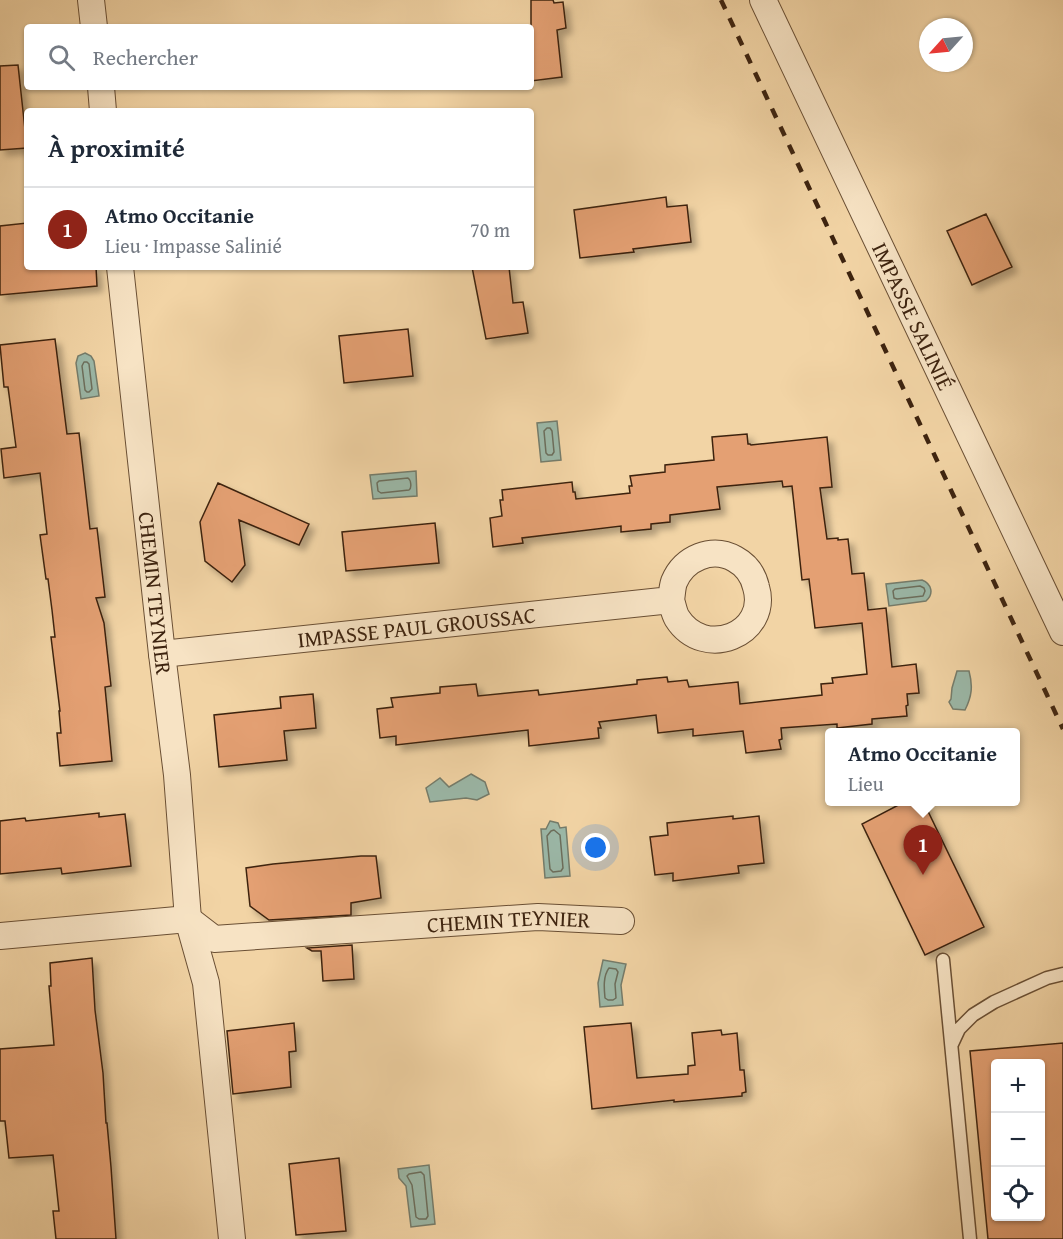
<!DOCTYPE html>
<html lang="fr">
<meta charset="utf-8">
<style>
:root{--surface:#fff;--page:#f6f6f7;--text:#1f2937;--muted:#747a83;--line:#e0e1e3;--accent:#8f2418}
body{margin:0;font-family:"Gentium Book Plus",serif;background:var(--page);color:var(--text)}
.controls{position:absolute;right:18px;bottom:18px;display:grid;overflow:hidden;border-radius:6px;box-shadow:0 2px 4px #0004}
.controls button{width:54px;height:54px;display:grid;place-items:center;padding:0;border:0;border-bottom:2px solid var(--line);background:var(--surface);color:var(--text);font:30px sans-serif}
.compass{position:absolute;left:919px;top:18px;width:54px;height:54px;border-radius:50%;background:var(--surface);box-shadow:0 2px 4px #0004;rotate:243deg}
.you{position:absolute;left:596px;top:848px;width:21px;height:21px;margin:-15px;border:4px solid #fff;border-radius:50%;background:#1a73e8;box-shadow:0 0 0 9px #1a73e833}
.badge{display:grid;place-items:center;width:39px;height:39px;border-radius:50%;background:var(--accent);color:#fff;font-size:20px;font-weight:700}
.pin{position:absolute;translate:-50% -50px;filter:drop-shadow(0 2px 3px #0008)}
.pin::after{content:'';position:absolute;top:32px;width:21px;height:18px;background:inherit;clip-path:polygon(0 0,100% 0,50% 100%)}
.popup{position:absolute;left:825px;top:728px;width:195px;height:78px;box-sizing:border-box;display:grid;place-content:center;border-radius:6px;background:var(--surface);filter:drop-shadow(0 2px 4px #0005);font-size:20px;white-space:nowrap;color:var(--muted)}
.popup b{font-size:22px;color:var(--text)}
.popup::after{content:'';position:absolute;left:50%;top:100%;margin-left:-12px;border:12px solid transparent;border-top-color:var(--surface)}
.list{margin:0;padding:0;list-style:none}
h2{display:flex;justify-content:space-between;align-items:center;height:78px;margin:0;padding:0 24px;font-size:26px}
h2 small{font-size:20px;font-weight:400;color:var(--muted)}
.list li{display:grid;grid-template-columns:39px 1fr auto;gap:18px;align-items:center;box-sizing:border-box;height:84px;padding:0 24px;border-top:2px solid var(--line)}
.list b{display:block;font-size:22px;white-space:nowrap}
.list p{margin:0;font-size:20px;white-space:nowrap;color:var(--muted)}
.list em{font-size:20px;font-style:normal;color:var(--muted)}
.icon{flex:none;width:33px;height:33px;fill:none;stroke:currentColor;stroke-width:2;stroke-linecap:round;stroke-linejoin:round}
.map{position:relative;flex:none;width:1063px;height:1239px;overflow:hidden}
.search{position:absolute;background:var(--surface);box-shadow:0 2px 4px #0004;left:24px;top:24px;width:510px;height:66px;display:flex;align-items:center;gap:15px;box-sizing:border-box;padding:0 21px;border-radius:6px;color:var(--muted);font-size:22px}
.panel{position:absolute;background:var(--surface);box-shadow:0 2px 4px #0004;left:24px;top:108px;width:510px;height:162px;border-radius:6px}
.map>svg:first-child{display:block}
</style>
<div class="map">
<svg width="1063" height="1239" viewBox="0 0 1063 1239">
<defs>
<filter id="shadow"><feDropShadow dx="5.5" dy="5.5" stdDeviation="3" flood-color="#0004"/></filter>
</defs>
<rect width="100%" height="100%" fill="#f2d4a5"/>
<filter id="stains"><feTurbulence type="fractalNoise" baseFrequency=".00333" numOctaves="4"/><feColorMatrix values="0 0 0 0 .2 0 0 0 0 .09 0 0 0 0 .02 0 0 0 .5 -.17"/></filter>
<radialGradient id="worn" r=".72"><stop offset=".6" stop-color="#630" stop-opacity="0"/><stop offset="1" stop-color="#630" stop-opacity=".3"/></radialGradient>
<!-- water -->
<path fill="#9bb8a8" stroke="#757c6b" stroke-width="1.5" d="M85,353L91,356L94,361L99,396L81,399L76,363L78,356Z
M557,421L561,460L541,462L537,423Z
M416,471L417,496L373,499L370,475Z
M922,580C932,584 934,594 926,601L889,606L886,584Z
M957,671H969C973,686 972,696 965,710L953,709L949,702L951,699L952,688Z
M471,774L485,782L489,794L477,800L466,798L430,802L426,788L440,778L449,787Z
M550,821L558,823L560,828L566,827L570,876L545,878L541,829H546Z
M603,960L626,964L621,985L623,1005L600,1007L598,983Z
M429,1165L435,1224L411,1227L406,1186L399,1178L398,1169Z"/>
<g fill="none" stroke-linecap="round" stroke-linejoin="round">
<!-- shore -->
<path stroke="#6c6e5c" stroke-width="1.5" d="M84,362H87L89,364L92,389L89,392H87L85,390L82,366Z
M547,428H550L552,431L554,452L552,455H548L546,453L544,431Z
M408,478C411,480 412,488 409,490L381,493L378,491L377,483L379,481Z
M920,586L924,588L925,591L923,596L897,599L894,598L893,591L895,589Z
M554,830L560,835L563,868L561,871L553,872L550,869L547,836L551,831Z
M609,968L616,969L618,972L615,984L616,998L613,1000H608L605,998C604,988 603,976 609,968Z
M421,1172L424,1175L428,1216L426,1219H419L416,1217L412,1185L407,1176L409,1174Z"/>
</g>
<!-- building -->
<path fill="#e4a073" stroke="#3d230f" stroke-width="1.5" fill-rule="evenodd" filter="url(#shadow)" d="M531,0H553L554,3L563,2L566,28L557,30L562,77L531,81Z
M18,65L27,148L0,150V66Z
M666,197L667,207L687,205L691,242L633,249L634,252L580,258L574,210Z
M986,214L1012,267L972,285L947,231Z
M27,223V267H96L97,286L0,295V226Z
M472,267H509L513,303L523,302L528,333L486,339Z
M408,329L413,376L344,383L339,336Z
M55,339L67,434L79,433L90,529L97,528L105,597L96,598L104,623L111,686L105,687L112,761L60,766L57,733H61L59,711H60L51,637H55L52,610L48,579H46L40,535L47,534L40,473L4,478L1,449L16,447L8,387H4L0,345Z
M747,434L748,444H750L751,445L827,437L832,487L820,488L827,539L838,538V540L848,539L852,574L864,573L868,610L886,608L892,667L916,664L919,693L907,694L908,705L906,706L907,716L872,719V724L837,728V724L781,728L782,739L779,740L781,749L746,753L743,731L693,736V729L658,733L656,715L599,722L601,728H598L599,738L529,746L528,730L396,745V736L380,738L377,709L393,707L391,698L440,693V687L476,684L478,696L538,690L539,695L637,684V680L667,677L668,682L687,680L689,687L738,682L740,704L822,695L821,684L833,683L832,678L867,674L862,623L815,628L809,579L802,580L792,486L783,487L782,481L717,487L720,509L670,515V522L651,524V529L621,532V526L522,538L523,543L493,547L490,518L502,516L500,500H503L502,490L572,482L573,492H575L576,499L630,493L629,486H632L630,476L665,472V465L714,460L712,437Z
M218,483L309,524L299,545L239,520L245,565L232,582L205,561L200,522Z
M435,523L439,563L346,571L342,532Z
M313,694L316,728L284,731L287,760L219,767L214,715L281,708L280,697Z
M906,801H923L984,927L925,955L862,824Z
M99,813V817L125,814L131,866L62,874L61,868L0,874V821L25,818L26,821Z
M733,816V819L759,816L764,863L738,866L739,873L673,881V873L655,875L650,837L668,835L667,823Z
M361,856H376L381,898L351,903V915L269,920L250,906L246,868L273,864Z
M352,945L354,979L323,981L321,951H312L307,948Z
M92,958L95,1010L103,1073L106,1123H107L111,1167L116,1239H56L53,1211H59L53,1155L9,1158L5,1121H0V1049L54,1045L49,986H51L50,963Z
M294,1023L296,1051L289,1052L291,1087L233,1094L227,1031Z
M631,1023L637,1078L688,1074V1066L695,1065L692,1033L721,1030L722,1035L737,1033L740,1070H744L746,1092L742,1093V1096L674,1102V1100L592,1109L584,1027Z
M1063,1043V1239H988L970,1051ZM996,1064H1041V1216H996Z
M339,1158L346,1231L296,1235L289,1164Z"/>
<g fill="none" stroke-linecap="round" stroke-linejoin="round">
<defs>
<path id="service" d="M943,960L970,1239
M952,1044L959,1029L973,1015L994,1002L1047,978L1063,974"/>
<g id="minor">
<path d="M91,0L94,27"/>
<path id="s1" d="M763,0L1063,632"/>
<path d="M101,87L103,111"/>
<path id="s2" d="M120,267L162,654L177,775L188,919L206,983L232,1239"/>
<path id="s3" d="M162,654L671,600C672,595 672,588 674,582C684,558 712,546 735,559C746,565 753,574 756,587C770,634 704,661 677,618C674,613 673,606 671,600"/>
<path id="s4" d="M188,919L214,939L538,917L621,921"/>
<path d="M0,936L188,919"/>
</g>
</defs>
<!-- service casing -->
<use href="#service" stroke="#6a4f34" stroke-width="15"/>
<!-- minor casing -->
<use href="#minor" stroke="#6a4f34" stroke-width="28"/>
<!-- service -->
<use href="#service" stroke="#f7e3c4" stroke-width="12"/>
<!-- minor -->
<use href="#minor" stroke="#f7e3c4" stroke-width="26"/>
<!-- rail -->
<path stroke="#3d230f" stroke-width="4.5" stroke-dasharray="10 10" stroke-linecap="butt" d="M721,0L1063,729"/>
</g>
<g text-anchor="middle" stroke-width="6" stroke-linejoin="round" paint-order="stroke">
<!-- street labels -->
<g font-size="22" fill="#3d230f" stroke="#f7e3c4">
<text dy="8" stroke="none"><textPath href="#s1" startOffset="350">IMPASSE SALINIÉ</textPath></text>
<text dy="8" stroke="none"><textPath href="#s2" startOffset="328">CHEMIN TEYNIER</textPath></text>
<text dy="8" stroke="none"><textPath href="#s3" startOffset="256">IMPASSE PAUL GROUSSAC</textPath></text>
<text dy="8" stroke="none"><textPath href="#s4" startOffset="328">CHEMIN TEYNIER</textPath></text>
</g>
</g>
<rect width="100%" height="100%" filter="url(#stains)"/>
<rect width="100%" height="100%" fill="url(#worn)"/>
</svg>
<div class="controls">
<button>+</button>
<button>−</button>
<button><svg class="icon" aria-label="locate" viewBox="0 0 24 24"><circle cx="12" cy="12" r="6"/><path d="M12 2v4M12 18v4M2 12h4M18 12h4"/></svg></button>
</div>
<svg class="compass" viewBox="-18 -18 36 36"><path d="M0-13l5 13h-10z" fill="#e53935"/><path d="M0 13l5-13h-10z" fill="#747a83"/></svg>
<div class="you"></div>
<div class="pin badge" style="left:923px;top:875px">1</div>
<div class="popup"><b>Atmo Occitanie</b>Lieu</div>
<div class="search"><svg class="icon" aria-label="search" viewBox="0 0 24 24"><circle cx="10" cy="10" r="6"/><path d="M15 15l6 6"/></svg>Rechercher</div>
<section class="panel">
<h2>À proximité<small></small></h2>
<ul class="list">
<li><span class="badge">1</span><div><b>Atmo Occitanie</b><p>Lieu · Impasse Salinié</p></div><em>70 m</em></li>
</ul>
</section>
</div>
